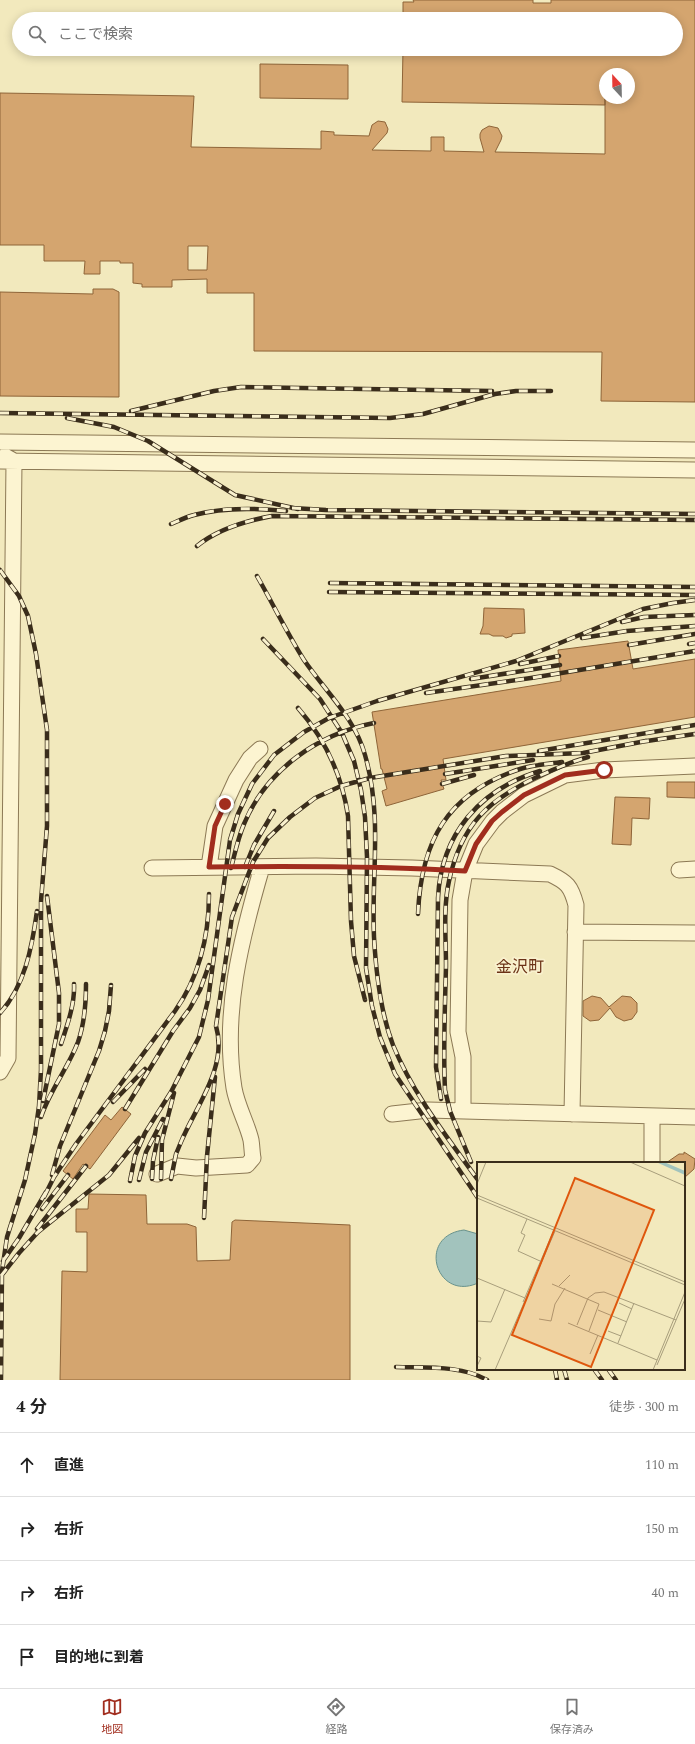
<!DOCTYPE html>
<html lang="ja">
<meta charset="utf-8">
<style>
:root{--surface:#fff;--page:#f6f6f6;--text:#222;--muted:#767676;--line:#e0e0e0;--accent:#a12d1e}
body{margin:0;font-family:Spectral,"Noto Sans JP",serif;background:var(--page);color:var(--text)}
.compass{position:absolute;left:599px;top:68px;width:36px;height:36px;border-radius:50%;background:var(--surface);box-shadow:0 2px 10px #0003;rotate:338deg}
.stop{position:absolute;width:12px;height:12px;margin:-9px;border:3px solid #a12d1e;border-radius:50%;background:#fff}
.stop.end{background:#a12d1e;border-color:#fff;box-shadow:0 1px 4px #0008}
.list{margin:0;padding:0;list-style:none}
h2{display:flex;justify-content:space-between;align-items:center;height:52px;margin:0;padding:0 16px;font-size:17px}
h2 small{font-size:13px;font-weight:400;color:var(--muted)}
.list li{display:grid;grid-template-columns:26px 1fr auto;gap:12px;align-items:center;box-sizing:border-box;height:64px;padding:0 16px;border-top:1px solid var(--line)}
.list b{display:block;font-size:15px;white-space:nowrap}
.list em{font-size:13px;font-style:normal;color:var(--muted)}
.icon{flex:none;width:22px;height:22px;fill:none;stroke:currentColor;stroke-width:2;stroke-linecap:round;stroke-linejoin:round}
.map{position:relative;flex:none;width:695px;height:1380px;overflow:hidden}
.search{position:absolute;background:var(--surface);box-shadow:0 2px 10px #0003;left:12px;right:12px;top:12px;height:44px;display:flex;align-items:center;gap:10px;box-sizing:border-box;padding:0 14px;border-radius:22px;color:var(--muted);font-size:15px}
.sheet{height:308px;background:var(--surface)}
nav{display:flex;justify-content:space-around;align-items:center;box-sizing:border-box;height:56px;border-top:1px solid var(--line);background:var(--surface);font-size:11px;color:var(--muted)}
nav a{display:grid;justify-items:center;gap:2px}
nav .on{color:var(--accent)}
.map>svg:first-child{display:block}
</style>
<div class="map">
<svg width="695" height="1380" viewBox="0 0 695 1380">
<rect width="100%" height="100%" fill="#f2e9bd"/>
<!-- water -->
<path fill="#a2c3bd" stroke="#68928c" d="M464,1230L478,1234V1283C436,1302 416,1236 464,1230Z"/>
<!-- building -->
<path fill="#d4a56f" stroke="#8e6438" fill-rule="evenodd" d="M413,0H533V3H551V0H695V402L601,401L602,352L254,351V293H207V279L172,280V287H142V284L133,283V263H120V261H100V274H84L85,261H44V245H0V93L194,96L191,147L321,149V131L334,132V135L369,136L372,125L378,121L385,122L388,129L387,133L372,150L431,151V137H444V151L484,152L480,138V134L482,130L489,126L498,128L502,136L501,140L495,152L605,154V98H629V74H605V105L402,102L403,49H676V19H403V2H414ZM188,246H208L207,270H188Z
M260,64L348,65V99L260,98Z
M93,289H113L119,292V397L0,396V292L93,294Z
M484,608L524,609L525,633L512,634V636L506,638L503,636H493L489,634H480L483,626Z
M628,641L633,669L695,659V717L443,759L446,780H441L444,789L386,806L382,791L387,789L382,769H381L372,712L561,681L558,650Z
M667,782H695V798L667,797Z
M615,797L650,798L649,819L632,818L631,845L612,844Z
M592,996L601,998L609,1007L622,996L631,997L637,1003V1012L632,1019L624,1021L616,1017L610,1008L599,1020L590,1021L583,1016V1001Z
M122,1107L131,1114L90,1169L83,1164L73,1179L63,1171L105,1115L111,1120Z
M684,1152L695,1159L694,1169L684,1178V1163H666L679,1154H684Z
M89,1194L146,1195L147,1224H187L196,1227L197,1261L230,1260L232,1222L235,1220L350,1225V1380H60L62,1271L87,1272V1232H76V1209H88Z"/>
<g fill="none" stroke-linecap="round" stroke-linejoin="round">
<defs>
<path id="minor" d="M0,442L695,450
M0,461L695,470
M209,867L215,826L236,780L250,758L260,749
M152,868L316,866L412,868L550,874C567,882 571,886 576,905L572,1114
M679,870L695,869
M575,932L695,933
M0,1072L8,1058L14,461L5,456
M463,1111V1057L458,1032L460,900L465,871L476,844L493,821L502,812L524,795L565,775L604,770L695,766
M392,1114L428,1110L695,1117
M652,1163V1117
M157,1174L177,1166L196,1168L247,1165L253,1158C252,1153 252,1146 251,1140C247,1123 237,1106 234,1088C222,1013 241,939 262,867"/>
</defs>
<!-- minor casing -->
<use href="#minor" stroke="#8c7955" stroke-width="17"/>
<!-- minor -->
<use href="#minor" stroke="#fcf4d1" stroke-width="15"/>
<defs>
<path id="rail" d="M131,411L214,391L241,387L492,391
M0,413L390,418L423,414L495,394L516,391H551
M67,418L114,427L148,441L235,495L298,509
M292,508L326,510L695,514
M171,524C178,521 186,517 194,515C223,507 256,508 286,511
M197,546C218,529 245,521 272,516L695,520
M0,570L19,596L28,616L36,654L47,730V826L41,901V1070L39,1106L35,1134L25,1180L7,1237L2,1271L1,1380
M257,576C273,604 287,633 304,660C325,691 355,718 365,755C383,818 371,874 374,937C376,973 380,1011 393,1045C413,1094 447,1137 478,1180
M330,583L695,587
M329,592L695,595
M622,622L644,617L695,615
M582,638L627,631L695,626
M263,639L320,699L342,733L354,761L361,790L365,817L367,857L366,968L372,1006L380,1037L395,1074L478,1198
M689,644L695,643
M629,645L695,634
M520,664L559,656
M471,679L560,665
M426,693L531,678L695,651
M298,708C325,739 342,775 348,816L351,921L354,956L365,1000
M640,742L695,734
M539,751L695,725
M445,774L533,760
M442,784L474,775
M245,867L254,845L274,811
M231,868C235,853 238,838 244,824C266,770 318,734 374,723
M418,914C421,841 447,793 520,769C533,765 549,764 562,762
M0,1013C25,986 32,947 37,911
M61,1044C67,1026 75,1004 74,984
M441,1099L436,1067L438,898C441,834 480,789 540,771
M43,1101L59,1024V993L47,896
M113,1102L145,1069
M125,1109L173,1031L190,1008L200,990L209,965
M41,1117C50,1090 68,1068 78,1042C84,1025 86,1003 86,984
M471,1162L450,1111L445,1090C443,1049 445,1007 446,966C446,938 443,908 449,881C461,825 488,800 537,777C554,769 571,762 588,757
M52,1175L60,1146L99,1051L105,1031L109,1011L111,985
M152,1179L153,1161L158,1137
M161,1179L162,1140L174,1093
M171,1179L176,1154L181,1142C196,1106 228,1067 216,1026L232,917L253,862L268,838L290,817L315,798L341,786L370,778L506,756L583,753L646,741
M139,1180L146,1152L163,1119
M130,1181L135,1156L145,1133L171,1092L199,1037L208,1000L230,840L238,814L252,784L274,755L304,732L329,718L377,701L516,661L643,609L673,603L695,600
M44,1197L54,1177L76,1144L175,1011C199,977 209,935 209,894
M42,1209L68,1175
M204,1218L207,1156L215,1077
M37,1229L86,1166
M3,1261L19,1238L46,1192
M1,1276L19,1253L38,1232L109,1175L139,1138
M396,1367C426,1368 461,1365 487,1380
M555,1369L557,1380
M564,1369L567,1380
M594,1369L602,1380
M608,1369L616,1380"/>
</defs>
<!-- rail casing -->
<use href="#rail" stroke="#3a2d1b" stroke-width="4.5"/>
<!-- rail -->
<use href="#rail" stroke="#f9f1ce" stroke-width="3" stroke-dasharray="9" stroke-linecap="butt"/>
</g>
<g fill="none" stroke-linecap="round" stroke-linejoin="round">
<!-- route -->
<path stroke="#a12d1e" stroke-width="5" d="M225,804L215,826L209,867C294,866 379,866 465,871L476,844L492,821L502,812L524,795L565,775L604,770"/>
</g>
<g text-anchor="middle" stroke-width="3.5" stroke-linejoin="round" paint-order="stroke">
<!-- quarter labels -->
<g font-size="16" fill="#6b3216" stroke="#f9f1ce">
<text x="520" y="972">金沢町</text>
</g>
</g>
<!-- overview -->
<g transform="translate(477 1162)">
<rect width="208" height="208" fill="#f2e9bd"/>
<path d="M179,0H187L208,9V13Z" fill="#a2c3bd"/>
<path fill="none" stroke="#a89e7c" stroke-width="1" d="M153,0L208,24M0,22L9,0M0,33L208,120M0,36L208,123M50,57L44,71L48,73L41,89L63,99M0,116L48,136M75,122L122,142L112,169M82,124L93,113M46,140L77,68M142,141L155,147M121,148L150,160M62,157L74,159L78,142L88,126M0,159L14,160L28,127M91,161L180,198M100,163L111,136L118,131L127,130L199,158M131,169L144,174M141,181L157,141M113,192L121,173M0,194L4,196L0,204M180,203L208,137M18,208L78,69M176,208L208,130"/>
<path fill="#df570d" fill-opacity="0.15" stroke="#df570d" stroke-width="2" d="M98,16L177,48L114,205L35,173Z"/>
<rect width="208" height="208" fill="none" stroke="#3a2d1b" stroke-width="2"/>
</g>
</svg>
<svg class="compass" viewBox="-18 -18 36 36"><path d="M0-13l5 13h-10z" fill="#e53935"/><path d="M0 13l5-13h-10z" fill="#767676"/></svg>
<div class="stop" style="left:604px;top:770px"></div>
<div class="stop end" style="left:225px;top:804px"></div>
<div class="search"><svg class="icon" aria-label="search" viewBox="0 0 24 24"><circle cx="10" cy="10" r="6"/><path d="M15 15l6 6"/></svg>ここで検索</div>
</div>
<section class="sheet">
<h2>4 分<small>徒歩 · 300 m</small></h2>
<ul class="list">
<li><svg class="icon" aria-label="ahead" viewBox="0 0 24 24"><path d="M12 20V5M6 11l6-6 6 6"/></svg><div><b>直進</b></div><em>110 m</em></li>
<li><svg class="icon" aria-label="right" viewBox="0 0 24 24"><path d="M7 20v-9h11M14 6l5 5-5 5"/></svg><div><b>右折</b></div><em>150 m</em></li>
<li><svg class="icon" aria-label="right" viewBox="0 0 24 24"><path d="M7 20v-9h11M14 6l5 5-5 5"/></svg><div><b>右折</b></div><em>40 m</em></li>
<li><svg class="icon" aria-label="arrive" viewBox="0 0 24 24"><path d="M6 21V4h12l-3 4 3 4H6"/></svg><div><b>目的地に到着</b></div></li>
</ul>
</section>
<nav>
<a class="on"><svg class="icon" aria-label="map" viewBox="0 0 24 24"><path d="M3 6l6-2 6 2 6-2v14l-6 2-6-2-6 2zM9 4v14M15 6v14"/></svg>地図</a>
<a><svg class="icon" aria-label="directions" viewBox="0 0 24 24"><path d="M12 3l9 9-9 9-9-9zM9 14v-3h6M13 9l2 2-2 2"/></svg>経路</a>
<a><svg class="icon" aria-label="saved" viewBox="0 0 24 24"><path d="M7 4h10v16l-5-4-5 4z"/></svg>保存済み</a>
</nav>
